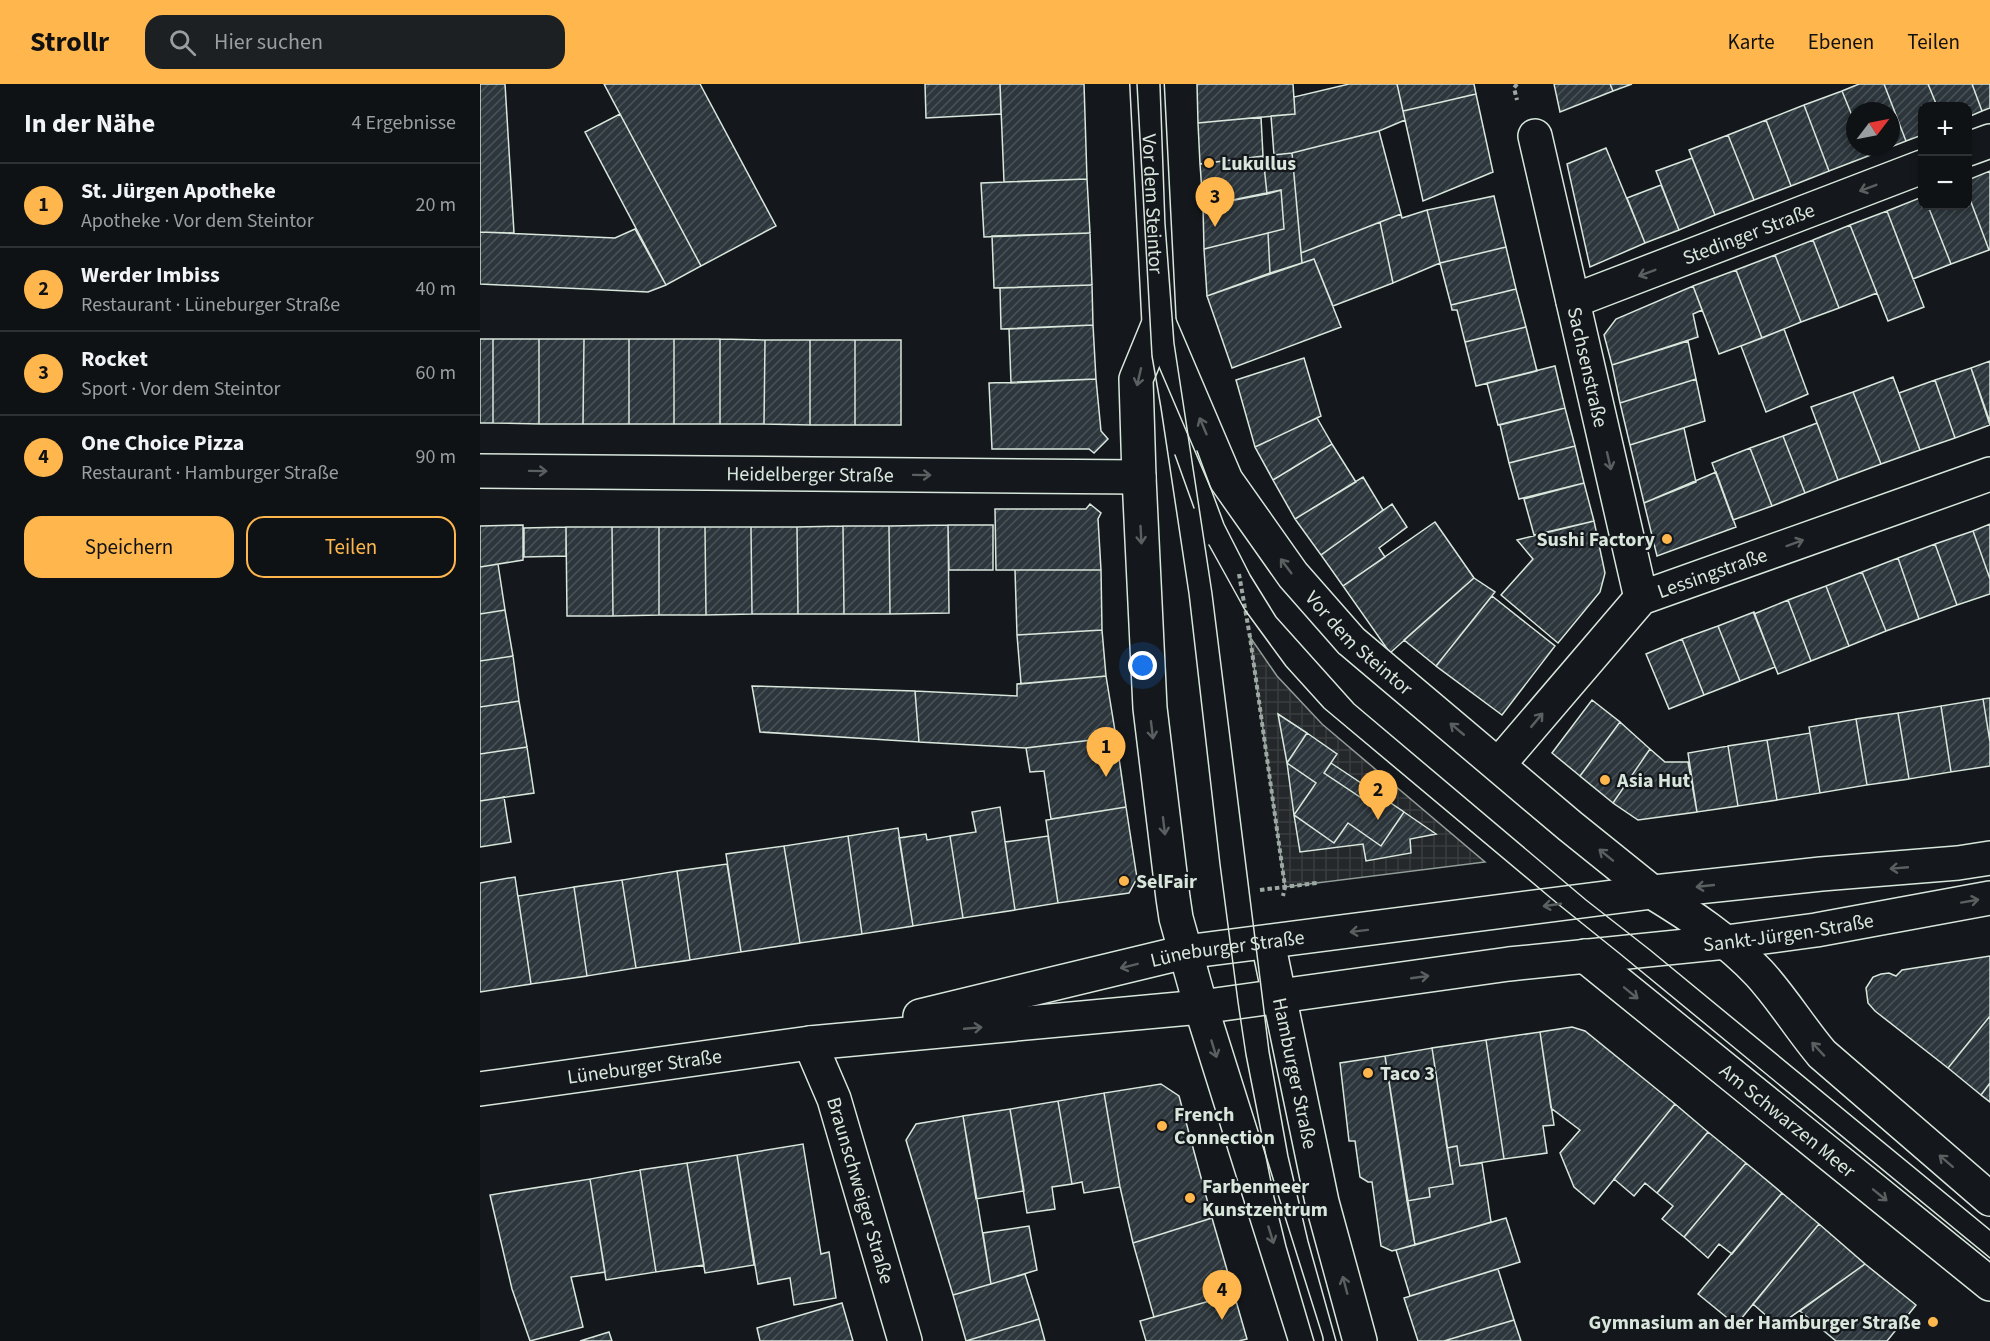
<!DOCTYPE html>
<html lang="de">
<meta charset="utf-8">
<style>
:root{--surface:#0f1215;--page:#1d2022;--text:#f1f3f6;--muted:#9b9ea0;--line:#2f3234;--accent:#ffb74d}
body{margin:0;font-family:"Source Sans 3",sans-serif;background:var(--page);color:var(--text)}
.controls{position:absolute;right:18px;top:18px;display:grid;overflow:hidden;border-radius:12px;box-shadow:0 3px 9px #0003}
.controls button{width:54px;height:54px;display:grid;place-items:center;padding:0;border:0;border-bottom:2px solid var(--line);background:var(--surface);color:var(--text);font:30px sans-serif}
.compass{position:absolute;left:1366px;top:18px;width:54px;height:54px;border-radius:50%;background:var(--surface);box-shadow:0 3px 9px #0003;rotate:58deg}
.you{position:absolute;left:663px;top:582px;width:21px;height:21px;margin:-15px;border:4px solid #fff;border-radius:50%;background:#1a73e8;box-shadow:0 0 0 9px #1a73e833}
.badge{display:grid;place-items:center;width:39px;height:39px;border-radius:50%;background:var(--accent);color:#111;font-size:20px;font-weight:700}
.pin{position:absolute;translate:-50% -50px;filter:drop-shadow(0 2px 3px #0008)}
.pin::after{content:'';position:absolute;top:32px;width:21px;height:18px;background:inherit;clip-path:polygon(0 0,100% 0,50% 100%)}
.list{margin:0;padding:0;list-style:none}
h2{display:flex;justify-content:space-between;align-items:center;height:78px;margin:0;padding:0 24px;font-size:26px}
h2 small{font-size:20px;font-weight:400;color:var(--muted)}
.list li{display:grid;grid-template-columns:39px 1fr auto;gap:18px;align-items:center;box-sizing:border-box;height:84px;padding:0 24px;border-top:2px solid var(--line)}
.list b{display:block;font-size:22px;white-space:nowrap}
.list p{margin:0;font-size:20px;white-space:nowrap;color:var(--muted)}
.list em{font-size:20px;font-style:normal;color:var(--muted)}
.actions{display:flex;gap:12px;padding:18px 24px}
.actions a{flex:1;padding:14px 0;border:2px solid var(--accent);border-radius:18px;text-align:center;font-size:21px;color:var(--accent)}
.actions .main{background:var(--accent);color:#111}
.icon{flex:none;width:33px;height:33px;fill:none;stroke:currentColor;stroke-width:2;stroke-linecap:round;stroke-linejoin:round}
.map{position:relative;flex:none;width:1510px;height:1257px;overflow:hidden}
header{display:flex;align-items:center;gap:36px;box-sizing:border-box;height:84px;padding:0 30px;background:var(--accent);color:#111}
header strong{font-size:28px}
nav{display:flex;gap:33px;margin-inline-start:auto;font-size:21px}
.search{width:420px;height:54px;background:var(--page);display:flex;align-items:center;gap:15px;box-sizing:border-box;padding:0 21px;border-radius:18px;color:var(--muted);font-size:22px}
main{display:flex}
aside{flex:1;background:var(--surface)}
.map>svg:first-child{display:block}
</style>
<header>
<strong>Strollr</strong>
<div class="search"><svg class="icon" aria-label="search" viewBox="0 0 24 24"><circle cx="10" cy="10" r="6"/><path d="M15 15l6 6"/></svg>Hier suchen</div>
<nav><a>Karte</a><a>Ebenen</a><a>Teilen</a></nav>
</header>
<main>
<aside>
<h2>In der Nähe<small>4 Ergebnisse</small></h2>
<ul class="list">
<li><span class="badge">1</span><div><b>St. Jürgen Apotheke</b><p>Apotheke · Vor dem Steintor</p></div><em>20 m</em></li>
<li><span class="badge">2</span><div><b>Werder Imbiss</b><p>Restaurant · Lüneburger Straße</p></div><em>40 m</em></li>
<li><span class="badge">3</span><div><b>Rocket</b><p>Sport · Vor dem Steintor</p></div><em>60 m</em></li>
<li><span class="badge">4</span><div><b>One Choice Pizza</b><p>Restaurant · Hamburger Straße</p></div><em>90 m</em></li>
</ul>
<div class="actions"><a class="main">Speichern</a><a>Teilen</a></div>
</aside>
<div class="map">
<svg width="1510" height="1257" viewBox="0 0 1510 1257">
<defs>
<pattern id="plaza-grid" width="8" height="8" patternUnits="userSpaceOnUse" patternTransform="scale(1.5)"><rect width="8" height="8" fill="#24282b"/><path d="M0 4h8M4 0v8" fill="none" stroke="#393d3f"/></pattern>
<pattern id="building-hatch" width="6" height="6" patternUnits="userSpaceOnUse" patternTransform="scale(1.5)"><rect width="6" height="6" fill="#2c363c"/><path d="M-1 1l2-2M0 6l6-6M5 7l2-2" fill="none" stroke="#4a5358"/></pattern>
</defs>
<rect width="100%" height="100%" fill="#14181c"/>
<!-- plaza -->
<path fill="url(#plaza-grid)" stroke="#939e99" stroke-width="1.5" d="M770,553L797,592L842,640L1005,778L805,803Z"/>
<!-- building -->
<path fill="url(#building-hatch)" stroke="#d8e6dc" stroke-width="1.5" d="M0,0H25L34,149L0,148Z
M124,0H220L296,142L221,182Z
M445,0H520L521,30L446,34Z
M520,0H604L607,95L524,98Z
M717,0H813L815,30L718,39Z
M869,0H917L925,36L899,47L812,69L794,71L791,32L815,30L814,13Z
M917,0H994L996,10L923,27Z
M1074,0H1130L1133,7L1080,28Z
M1130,0H1152L1133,7Z
M1379,0H1404L1426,57L1411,63V27H1375V39L1362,7Z
M1404,0H1448L1457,22H1442V51L1426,57Z
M1448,0H1492L1502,27L1488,33V22H1457Z
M1492,0H1510V24L1502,27Z
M1362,7L1375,39V63H1384L1388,72L1349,87L1324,21Z
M996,10L1013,88L943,117L923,27Z
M1324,21L1349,87L1311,102L1286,36Z
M140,30L221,182L186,201L105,48Z
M781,33L783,72L720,80L718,39Z
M1286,36L1311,102L1274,116L1248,51Z
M899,47L921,130L821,169L812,69Z
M1248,51L1274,116L1235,131L1209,66Z
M1384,63H1411L1388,72Z
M1126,64L1165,159L1110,183L1087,80Z
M812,69L822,179L790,189L788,149L804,145L801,106L787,110L783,72Z
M783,72L787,110L723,122L720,80Z
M1212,74L1235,131L1199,146L1176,87Z
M1510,87V165L1509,166L1488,110V96Z
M607,95L610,149L504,153L501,99Z
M1181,101L1199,146L1165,159L1147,114Z
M801,106L804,145L724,165L723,122Z
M1488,110L1509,166L1471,180L1448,122H1488Z
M1014,112L1026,163L960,179L947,126Z
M1442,113V122H1448L1471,180L1433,195L1407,127Z
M947,126L960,179L913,199L900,138L921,130L922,134Z
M1407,127L1444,223L1408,237L1370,141Z
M900,138L913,199L853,222L834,175L822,179L821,169Z
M1370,141L1397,209L1359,224L1333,156Z
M155,145L186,201L168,208L0,200V148L135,154Z
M610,149L612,201L514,204L512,152Z
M788,149L790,189L727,212L724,165Z
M1333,156L1359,224L1321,238L1295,171Z
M1026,163L1036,205L971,221L960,179Z
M1295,171L1321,238L1282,254L1256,186Z
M834,175L861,243L752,284L727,212Z
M1256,186L1282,254L1239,270L1213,202Z
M612,201L613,241L521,245L520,204Z
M1213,202L1222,226L1213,230L1218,253L1132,281L1124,251L1136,235Z
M1036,205L1046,243L985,258L977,226H972L971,221Z
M613,241L616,295L531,299L529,245Z
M1046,243L1057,287L996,302L985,258Z
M1304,245L1328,310L1286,328L1261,262Z
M0,255H13V339H0Z
M13,255H59V340L13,339Z
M59,255H104L103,340H59Z
M104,255H149V340H103Z
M149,255H194V340H149Z
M194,255H240V340H194Z
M240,255L285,256L284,340H240Z
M285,256H330V341L284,340Z
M330,256H375V341H330Z
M375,256H421V341H375Z
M1208,257L1216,295L1140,319L1132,281Z
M824,274L841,332L775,363L756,296Z
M1510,277V338L1491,284Z
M1075,282L1085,324L1018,341L1007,299Z
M1491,284L1510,341L1475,354L1455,296Z
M1413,293L1440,366L1401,380L1373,308Z
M616,295L621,347L628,355L614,369L609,365H512L509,299Z
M1216,295L1225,337L1150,361L1140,319Z
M1455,296L1475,354L1440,366L1419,309Z
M1373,308L1401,380L1358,396L1331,323Z
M1085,324L1095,362L1029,379L1020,341Z
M837,334L852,360L793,396L775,363Z
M1337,339L1358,396L1325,409L1303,352Z
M1204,344L1216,398L1164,419L1150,361Z
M1303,352L1325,409L1292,422L1270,364Z
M852,360L876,398L815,435L793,396Z
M1095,362L1104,399L1039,415L1029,379Z
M1270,364L1292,422L1253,436L1232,379Z
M1236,388L1256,443L1177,472L1164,419Z
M883,393L903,426L841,471L815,435Z
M1104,399L1114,437L1054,451L1044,415Z
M610,420L621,429L618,435L621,486H516L515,425H606Z
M912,420L927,443L899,464L905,473L863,502L841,471Z
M1114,437L1125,489L1120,508L1078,559L1021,511L1053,475L1037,456Z
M955,438L994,494L910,569L863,502Z
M1510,440V495L1493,447Z
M43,441V476L0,483V442Z
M468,441H513V486H469Z
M468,441L469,529L410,530L409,442Z
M363,442H409L410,530H364Z
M363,442L364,530H318L317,443Z
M86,443H132L133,532H87Z
M86,443V472L44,473V444Z
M132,443H179V531L133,532Z
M179,443H225L226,531H179Z
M225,443H271L272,530L226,531Z
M271,443H317L318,530H272Z
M1493,447L1510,495V510L1477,521L1455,460Z
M1455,460L1477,521L1439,535L1418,474Z
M1418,474L1439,535L1406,547L1382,488Z
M18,480L25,526L0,530V483Z
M535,486H621L622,546L537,551Z
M1382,488L1406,547L1369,562L1346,502Z
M994,494L1015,508L956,582L924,556Z
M1346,502L1369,562L1331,577L1308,516Z
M1012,512L1075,562L1022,631L956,582Z
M1308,516L1331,577L1298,590L1274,530Z
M25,526L33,572L0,577V530Z
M1274,528L1295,583L1260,597L1238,542Z
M1238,542L1260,597L1224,611L1202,555Z
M622,546L626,592L541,600L537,551Z
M1202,555L1224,611L1189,625L1166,570Z
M33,572L39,617L0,623V577Z
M626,592L636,653L546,664L439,658L435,607L537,612V600Z
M272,602L435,607L439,658L280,648Z
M1510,614V658L1503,615Z
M1503,615L1510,658V682L1471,688L1461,622Z
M1112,616L1140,638L1100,692L1072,669Z
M39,617L47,663L0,670V623Z
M1461,622L1471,688L1429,695L1418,629Z
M1418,629L1429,695L1387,701L1376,635Z
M798,630L827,649L807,679Z
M1376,635L1387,701L1340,709L1329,643Z
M1140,638L1170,665L1133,719L1100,692Z
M827,649L857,670L844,689L883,715L890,705L924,728L901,762L868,739L854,759L814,731L836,699L807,679Z
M1330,649L1340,709L1297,716L1287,656Z
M636,653L646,723L571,735L564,687L550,688L546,664Z
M1287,656L1297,716L1258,722L1248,662Z
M1248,662L1258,722L1217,728L1208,669Z
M47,663L54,709L0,717V670Z
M1170,665L1185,678H1208L1217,728L1158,736L1133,719Z
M807,679L836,699L814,731Z
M851,679L890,705L883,715L844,689Z
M24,713L31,758L0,763V717Z
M520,723L535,826L483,834L470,752L496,748L492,728Z
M646,723L657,794L649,809L578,819L566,736Z
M924,728L956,750L930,755L931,769L886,777L883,760L820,768L814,731L854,759L868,739L901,762Z
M418,744L433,842L382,850L368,752Z
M446,750L447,756L470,752L483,834L433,842L419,754Z
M368,752L382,850L320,859L304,762Z
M568,752L578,819L535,826L525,758Z
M304,762L320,859L261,868L246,770Z
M247,780L261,868L210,876L197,787Z
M197,787L210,876L156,884L142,796Z
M35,793L51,900L0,908V799Z
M142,796L156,884L107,892L94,803Z
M94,803L107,892L51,900L38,812Z
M1510,872V932L1468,984L1395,927L1388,919L1386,904L1393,893L1401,890L1409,889L1416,892L1422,886Z
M1510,932V999L1501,1011L1468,984Z
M1092,943L1105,947L1195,1020L1114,1120L1094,1103L1080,1069L1100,1046L1071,1024L1060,948Z
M1060,948L1074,1041L1063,1042L1067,1069L1024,1075L1006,956Z
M1006,956L1024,1075L980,1082L977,1062L967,1064L952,964Z
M952,964L973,1100L949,1104L950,1113L927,1117L905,972Z
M905,972L935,1161L912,1167L901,1162L892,1098H888L880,1093L875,1057H869L860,979Z
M1510,999V1018L1501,1011Z
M681,1000L699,1012L732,1134L653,1159L640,1103L624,1009Z
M624,1009L640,1103L604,1109L602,1098L592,1100L578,1017Z
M578,1017L592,1100L572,1103L575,1125L547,1129L530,1025Z
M1195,1020L1228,1048L1177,1109L1165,1099L1154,1112L1134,1095Z
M530,1025L544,1107L496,1115L483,1032Z
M483,1032L511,1200L473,1211L426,1056L436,1040Z
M1228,1048L1266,1079L1204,1153L1182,1135L1193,1122L1177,1109Z
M323,1060L341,1170L349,1168L356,1214L314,1221L310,1194L278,1200L257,1071Z
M977,1062L980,1082L1002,1079L1011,1138L935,1161L927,1117L950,1113L949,1104L973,1100L967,1064Z
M257,1071L274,1181L225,1189L207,1079Z
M207,1079L224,1181L176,1188L160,1086Z
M1266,1079L1302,1109L1252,1170L1239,1160L1228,1174L1204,1153Z
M160,1086L176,1188L126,1196L110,1095Z
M110,1095L125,1188L91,1193L103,1243L50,1257L32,1205L10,1111Z
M1302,1109L1339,1140L1256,1241L1218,1210Z
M732,1134L754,1210L674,1233L653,1159Z
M1026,1134L1040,1178L930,1212L916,1166Z
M1339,1140L1385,1180L1298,1242L1273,1220Z
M549,1142L557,1186L511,1200L503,1149Z
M1385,1180L1436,1221L1407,1257H1356L1320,1227Z
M1018,1185L1034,1236L964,1257H938L924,1214Z
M545,1190L559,1235L486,1257L473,1211Z
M754,1210L767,1255L759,1257H666L660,1237Z
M362,1219L373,1257H280L277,1244Z
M559,1235L565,1257H486Z
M1034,1236L1041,1257H964Z
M129,1248L132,1257H100Z"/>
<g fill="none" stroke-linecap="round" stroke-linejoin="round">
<defs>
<g id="street">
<path id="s1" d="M1055,52L1161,514"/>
<path d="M1488,65L1510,57"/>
<path id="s2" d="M1093,217L1442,83"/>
<path id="s3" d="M679,239L746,396L813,491L871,557L1090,742L1172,808"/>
<path id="s4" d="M0,387L659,393"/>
<path id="s5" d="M1019,680L1161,514L1510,390"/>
<path id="s6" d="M330,959L354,1015L425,1257"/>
</g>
<g id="secondary">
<path id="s7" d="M667,0L679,239L656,295L659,393L670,624L693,814L696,834L721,923L826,1257"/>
<path d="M1172,808C1210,831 1248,856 1279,889C1302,914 1320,944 1342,970L1510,1115"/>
<path id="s8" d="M788,858L842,1118L880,1257"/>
<path id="s9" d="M1105,872L1510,1200"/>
<path id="s10" d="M440,932L705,868L1172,808L1341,790L1478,779L1510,774"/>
<path id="s11" d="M0,1005L330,959L721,923L1029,880L1246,858L1336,846L1510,814"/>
</g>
</defs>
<!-- street casing -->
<use href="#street" stroke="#d8e6dc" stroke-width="36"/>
<!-- secondary casing -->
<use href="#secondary" stroke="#d8e6dc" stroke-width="36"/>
<!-- path -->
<path stroke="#9da8a2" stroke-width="4" stroke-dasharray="4.5 3" stroke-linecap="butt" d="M1037,0L1034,4L1037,16
M759,490L770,553L805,803L803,812
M780,806L837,799"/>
<!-- street -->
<use href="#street" stroke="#14181c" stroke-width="33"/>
<!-- secondary -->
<use href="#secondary" stroke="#14181c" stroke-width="33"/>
<!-- tram -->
<path stroke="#d8e6dc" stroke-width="1.5" d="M657,0L672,272L681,324L709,510L740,780L758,918L766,971L794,1113L806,1162L834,1257
M680,0L685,139L694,259L732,509L789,967L808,1072L828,1157L856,1257
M717,367L744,440L770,491L796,533L874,620L1106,816L1170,866L1510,1146
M695,371L714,424
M729,461L765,526L806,582L844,624L1078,820L1139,869L1510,1174"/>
</g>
<!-- one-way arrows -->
<defs><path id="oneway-shaft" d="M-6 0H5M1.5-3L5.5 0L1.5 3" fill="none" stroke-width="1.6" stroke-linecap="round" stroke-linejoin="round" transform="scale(1.5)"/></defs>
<g stroke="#59605f">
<use href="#oneway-shaft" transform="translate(1388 104) rotate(159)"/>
<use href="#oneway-shaft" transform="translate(1167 189) rotate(159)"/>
<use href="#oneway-shaft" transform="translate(659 293) rotate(103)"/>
<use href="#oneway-shaft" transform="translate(723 342) rotate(-113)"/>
<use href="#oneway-shaft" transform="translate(1129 377) rotate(77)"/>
<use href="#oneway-shaft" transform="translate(58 387) rotate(1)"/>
<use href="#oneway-shaft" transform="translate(442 391) rotate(1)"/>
<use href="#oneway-shaft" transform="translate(661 451) rotate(87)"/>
<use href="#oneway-shaft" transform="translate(1315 459) rotate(-20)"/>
<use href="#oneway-shaft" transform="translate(806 482) rotate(-127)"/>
<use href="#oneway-shaft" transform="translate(1057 636) rotate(-50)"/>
<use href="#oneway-shaft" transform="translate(977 645) rotate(-140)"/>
<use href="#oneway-shaft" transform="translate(672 646) rotate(83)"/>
<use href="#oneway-shaft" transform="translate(684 742) rotate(83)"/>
<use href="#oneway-shaft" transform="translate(1126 771) rotate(-141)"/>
<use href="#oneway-shaft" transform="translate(1419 784) rotate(175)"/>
<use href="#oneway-shaft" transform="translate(1225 802) rotate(174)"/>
<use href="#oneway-shaft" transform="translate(1490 817) rotate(-10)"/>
<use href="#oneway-shaft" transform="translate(1072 821) rotate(172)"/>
<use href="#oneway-shaft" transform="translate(879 847) rotate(173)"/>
<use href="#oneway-shaft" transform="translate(649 882) rotate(166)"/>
<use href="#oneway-shaft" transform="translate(940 893) rotate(-8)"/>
<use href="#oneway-shaft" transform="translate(1151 909) rotate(39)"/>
<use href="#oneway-shaft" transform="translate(493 944) rotate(-5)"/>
<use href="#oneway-shaft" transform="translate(734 965) rotate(73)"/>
<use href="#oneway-shaft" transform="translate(1338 965) rotate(-133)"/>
<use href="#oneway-shaft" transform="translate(1466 1077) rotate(-139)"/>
<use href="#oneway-shaft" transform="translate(1400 1111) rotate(39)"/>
<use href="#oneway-shaft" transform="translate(791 1151) rotate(73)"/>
<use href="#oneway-shaft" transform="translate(865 1201) rotate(-105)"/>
</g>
<!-- markers -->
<g fill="#ffb74d" stroke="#14181c" stroke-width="2">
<circle cx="729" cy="79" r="6"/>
<circle cx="1187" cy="455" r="6"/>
<circle cx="1125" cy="696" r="6"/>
<circle cx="644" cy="797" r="6"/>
<circle cx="888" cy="989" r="6"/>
<circle cx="682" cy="1042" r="6"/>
<circle cx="710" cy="1114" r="6"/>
<circle cx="1453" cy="1238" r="6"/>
</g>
<g text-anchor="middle" stroke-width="4.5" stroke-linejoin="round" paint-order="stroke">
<!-- poi labels -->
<g font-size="20" font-weight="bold" fill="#d8e6dc" stroke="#14181c" text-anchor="start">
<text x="741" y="86">Lukullus</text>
<text x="1175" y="462" text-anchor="end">Sushi Factory</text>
<text x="1137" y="703">Asia Hut</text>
<text x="656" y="804">SelFair</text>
<text x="900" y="996">Taco 3</text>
<text x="694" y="1037">French<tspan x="694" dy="23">Connection</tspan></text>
<text x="722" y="1109">Farbenmeer<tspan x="722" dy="23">Kunstzentrum</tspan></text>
<text x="1441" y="1245" text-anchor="end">Gymnasium an der Hamburger Straße</text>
</g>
<!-- street labels -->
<g font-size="20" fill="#d8e6dc" stroke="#14181c">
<text dy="7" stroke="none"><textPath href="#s7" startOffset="120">Vor dem Steintor</textPath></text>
<text dy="7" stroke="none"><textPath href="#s2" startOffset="188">Stedinger Straße</textPath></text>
<text dy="7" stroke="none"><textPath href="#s1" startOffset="237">Sachsenstraße</textPath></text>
<text dy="7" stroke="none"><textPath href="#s4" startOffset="330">Heidelberger Straße</textPath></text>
<text dy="7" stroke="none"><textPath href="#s5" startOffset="294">Lessingstraße</textPath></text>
<text dy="7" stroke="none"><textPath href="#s3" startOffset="382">Vor dem Steintor</textPath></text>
<text dy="7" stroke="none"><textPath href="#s11" startOffset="1318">Sankt-Jürgen-Straße</textPath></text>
<text dy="7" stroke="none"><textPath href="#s10" startOffset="315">Lüneburger Straße</textPath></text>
<text dy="7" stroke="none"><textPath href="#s11" startOffset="166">Lüneburger Straße</textPath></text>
<text dy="7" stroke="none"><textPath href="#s8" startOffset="134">Hamburger Straße</textPath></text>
<text dy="7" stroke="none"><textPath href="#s9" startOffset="261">Am Schwarzen Meer</textPath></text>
<text dy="7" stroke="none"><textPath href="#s6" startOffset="156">Braunschweiger Straße</textPath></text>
</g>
</g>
</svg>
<div class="controls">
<button>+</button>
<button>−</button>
</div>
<svg class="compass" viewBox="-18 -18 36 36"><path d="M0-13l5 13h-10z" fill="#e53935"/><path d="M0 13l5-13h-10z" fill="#9b9ea0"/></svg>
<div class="you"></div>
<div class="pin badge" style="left:626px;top:693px">1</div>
<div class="pin badge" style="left:898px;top:736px">2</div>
<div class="pin badge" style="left:735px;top:143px">3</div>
<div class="pin badge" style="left:742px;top:1236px">4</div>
</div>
</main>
